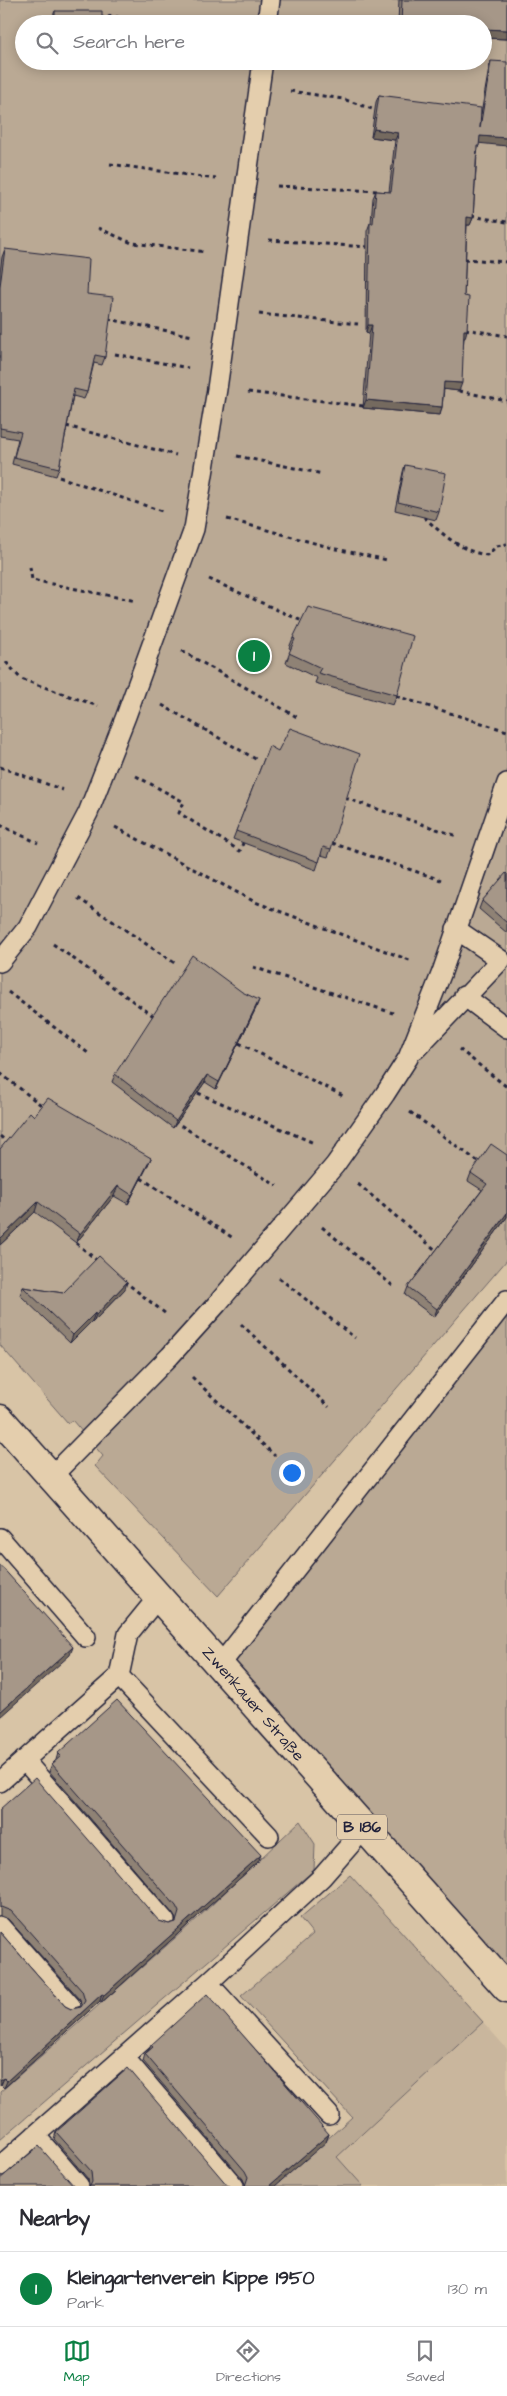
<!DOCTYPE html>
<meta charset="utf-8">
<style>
:root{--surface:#fff;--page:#f2f2f3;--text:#2b2b33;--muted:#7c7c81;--line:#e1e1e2;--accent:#0b8043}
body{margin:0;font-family:"Architects Daughter",sans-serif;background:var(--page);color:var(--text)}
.you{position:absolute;left:291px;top:1472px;width:18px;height:18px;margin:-12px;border:4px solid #fff;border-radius:50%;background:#1a73e8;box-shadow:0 0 0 8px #1a73e833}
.badge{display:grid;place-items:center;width:32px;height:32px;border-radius:50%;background:var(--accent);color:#fff;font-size:16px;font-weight:700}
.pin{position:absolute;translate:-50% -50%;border:2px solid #fff;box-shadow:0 1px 5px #0006}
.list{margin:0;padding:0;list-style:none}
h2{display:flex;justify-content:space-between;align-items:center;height:65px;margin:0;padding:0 20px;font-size:21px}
h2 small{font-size:16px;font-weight:400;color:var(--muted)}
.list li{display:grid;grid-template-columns:32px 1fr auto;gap:15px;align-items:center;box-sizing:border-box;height:75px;padding:0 20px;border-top:1px solid var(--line)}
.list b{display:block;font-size:19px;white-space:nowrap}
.list p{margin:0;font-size:16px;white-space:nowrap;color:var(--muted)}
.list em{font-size:16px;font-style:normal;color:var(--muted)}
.icon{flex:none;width:28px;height:28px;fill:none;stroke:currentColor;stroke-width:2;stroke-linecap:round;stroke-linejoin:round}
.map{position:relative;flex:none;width:507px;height:2186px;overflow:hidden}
.search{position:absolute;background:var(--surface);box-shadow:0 2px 12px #0003;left:15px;right:15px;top:15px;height:55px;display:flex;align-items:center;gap:12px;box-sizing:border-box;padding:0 18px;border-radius:28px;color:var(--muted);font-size:19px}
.sheet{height:140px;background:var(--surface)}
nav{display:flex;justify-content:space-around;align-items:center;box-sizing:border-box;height:70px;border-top:1px solid var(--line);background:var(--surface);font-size:14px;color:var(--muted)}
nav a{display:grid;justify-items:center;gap:2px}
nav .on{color:var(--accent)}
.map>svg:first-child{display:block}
</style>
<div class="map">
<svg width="507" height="2186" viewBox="0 0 507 2186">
<rect width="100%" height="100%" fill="#d8c4a6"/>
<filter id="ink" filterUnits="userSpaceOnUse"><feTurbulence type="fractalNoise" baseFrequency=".02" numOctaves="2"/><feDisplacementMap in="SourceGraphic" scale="10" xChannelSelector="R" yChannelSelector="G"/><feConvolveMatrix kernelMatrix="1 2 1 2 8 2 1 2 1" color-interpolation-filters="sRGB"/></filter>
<g filter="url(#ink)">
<!-- built -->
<path fill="#c9b69d" d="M483,2022L507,2049V2186H363L336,2158Z"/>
<!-- green -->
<path fill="#baa994" stroke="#6e6668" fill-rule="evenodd" d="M0,0H507V1260L218,1596L95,1466L103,1456L72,1420L68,1423L0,1345ZM24,24H483V61H24Z
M507,1300V1988L220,1665Z
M300,1821L315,1844L314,1870L0,2140V2092L199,1917Z
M350,1875L483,2022L337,2157L363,2186H275L352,2117L241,1996L313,1934L300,1918Z"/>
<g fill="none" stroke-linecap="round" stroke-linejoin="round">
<defs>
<path id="lane" d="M267,24L270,0
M0,962L28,927L88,813L126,716L194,529L217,389L263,61
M464,996L507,1028
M416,1049L501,960L456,929
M52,1476L170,1356L217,1304L335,1165L385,1094L408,1058L442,972L507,783
M0,1538L86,1637
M159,1596L128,1634L119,1676L269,1836
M220,1665L507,1300
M24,1760L165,1921
M0,1782L119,1676
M0,1926L71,2006
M208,1983L329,2115
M124,2057L234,2186
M35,2135L79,2186
M0,2166L208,1983L322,1877L364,1829"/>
<path id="primary" d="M0,1419L507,1988"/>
</defs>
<!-- lane casing -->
<use href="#lane" stroke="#22223b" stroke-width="22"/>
<!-- primary casing -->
<use href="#primary" stroke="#22223b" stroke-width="31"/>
<!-- path -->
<path stroke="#22223b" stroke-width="3" stroke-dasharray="4 4" stroke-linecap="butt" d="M100,18L114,16L128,20L233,24
M290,91L343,99L375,110
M110,164L216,179
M277,186L378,191
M471,216L507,222
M98,228L132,243L206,252
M269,240L367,247
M464,259L507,262
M259,314L358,324
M108,319L193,336
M465,329L507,336
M115,354L188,368
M459,391L507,401
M248,392L364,406
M66,426L176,455
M237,456L323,474
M59,477L165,512
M424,517C442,534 462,552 487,555L497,546L507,544
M227,519L336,549L387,560
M30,567L32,580L136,601
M209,579L302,621
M182,651L297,717
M6,662L21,679L98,706
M396,696L507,731
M162,705L259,761
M0,767L63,790
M136,776L184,802L179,813L240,851L243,843
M345,798L457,836
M0,825L38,843
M115,827L255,902L412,961
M332,843L441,880
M78,898L176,964
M53,944L155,1017
M253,967L393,1013
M8,992L88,1053
M239,1043L345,1097
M459,1049L507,1087
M0,1073L45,1108
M198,1093L314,1143
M410,1112L480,1163
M174,1121L277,1186
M0,1136L9,1144
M141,1178L233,1238
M358,1184L438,1252
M322,1227L393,1286
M76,1243L99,1262
M279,1278L355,1338
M124,1281L166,1314
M241,1324L329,1407
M192,1377L275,1456"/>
<!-- lane -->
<use href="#lane" stroke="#e4cead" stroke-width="19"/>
<!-- primary -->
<use href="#primary" stroke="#e4cead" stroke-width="28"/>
</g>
<!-- wall -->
<path fill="#8f8275" stroke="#22223b" d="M399,0H507V39L483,38V24H398Z
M55,11L102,24H52V18Z
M491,61L479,144L477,154L473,218L470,225H467L464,296L467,330L464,338L459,391L444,389L442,407L440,415L363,408L369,333L366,332L367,231L370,223H371L373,198L376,191L389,192L395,140L371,137L376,102L379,95L481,114L489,68Z
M5,249L87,294L105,357L102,365L94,363L87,392L84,399L73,396L59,468L56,476L12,464L18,439L0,436V272L2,257Z
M405,465L439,512L436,520L395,510L403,472Z
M293,638L397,695L393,705L315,683L317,678L286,663L291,649L289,648Z
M269,746L331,849L328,857L321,855L316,870L233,839Z
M507,874V933L479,909L482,901Z
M242,992L256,1008L216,1089L205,1082L173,1128L112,1082L115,1074Z
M34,1116L151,1158L147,1167L128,1204L114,1196L76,1243L35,1212L0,1245V1149Z
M507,1155V1217L434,1317L405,1295L408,1287L482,1190L468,1181L471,1173Z
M23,1287L63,1293L125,1289L93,1322L92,1321L70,1343L20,1295Z
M58,1753L258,1862L101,2003L100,2001L4,2088L1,2085L0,1932L65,2006L71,2009L81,2006L80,1999L8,1919L0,1916V1809L159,1921L169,1924L175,1922L176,1919L173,1914L49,1771L52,1764L56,1760Z
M151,2045L329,2134L326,2142L245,2184L243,2179L143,2061L145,2054L149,2050Z
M56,2132L228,2186H89L88,2179L54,2139Z"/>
<!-- shaded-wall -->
<path fill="#746a5f" stroke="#22223b" d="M483,29L507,30V39L483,38Z
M62,61H99V62Z
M374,129L398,133L395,140L371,137Z
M480,136L507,138V146L477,143Z
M467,217L473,218L470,225H465Z
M368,325H372L369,333L366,332Z
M464,330H467L465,338H461Z
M444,382L462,383L459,391L442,389Z
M366,400L442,407L440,415L363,408Z
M259,1000L256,1008L216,1089L219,1082Z
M207,1075L205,1082L173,1128L176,1121Z
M151,1158L147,1167L128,1204L132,1195Z
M118,1186L114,1196L76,1243L80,1234Z
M38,1202L35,1212L0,1245V1239Z
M507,1213V1217L434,1317L437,1309Z
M127,1282L125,1289L93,1322L96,1315Z
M95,1313L92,1321L70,1343L73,1335Z
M73,1647L70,1655L0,1717V1712Z
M261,1855L258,1862L101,2003L104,1995Z
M102,1994L100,2001L4,2088L7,2081Z
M4,2078L1,2085L0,2086V2081Z
M329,2134L326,2142L275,2186H269Z"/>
<!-- building -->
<path fill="#a69788" stroke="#22223b" d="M402,0H507V30L483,29V24H401Z
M55,11H102V24H55Z
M491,61L507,62V138L480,136L479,146H477L473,218L467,217L464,296L469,297L467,330H464L462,383L444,382L442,407L366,400L372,325H368L370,223H373L376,191L391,192L398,133L374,129L379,95L481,108L480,128Z
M5,249L89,259L87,294L113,297L105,357L95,355L87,392L74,389L59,468L14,457L21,432L0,428V286Z
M405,465L446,473L439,512L398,502Z
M308,607L413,636L397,695L318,673L321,668L289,653L295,639L293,638Z
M290,728L360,754L331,849L323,847L319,862L236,831L269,746L278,751Z
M506,873L507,874V923L482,901Z
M192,955L242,992L259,1000L219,1082L207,1075L176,1121L115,1074Z
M48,1098L151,1158L132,1195L118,1186L80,1234L38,1202L0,1239V1149L30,1112L34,1116Z
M491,1144L507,1155V1213L437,1309L408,1287L487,1184L471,1173Z
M99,1256L127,1282L96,1315L95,1313L73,1335L23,1287L63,1293Z
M0,1565L73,1647L0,1712Z
M117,1700L261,1855L104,1995L102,1994L7,2081L4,2078L0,2081V1932L65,2006L71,2009L81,2007L85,2001L82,1991L11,1911L1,1907L0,1908V1809L35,1778L159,1921L169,1924L176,1922L179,1912L176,1906L52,1764L61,1756L58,1753Z
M207,1994L329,2134L269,2186H245L248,2177L245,2171L145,2054L153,2047L151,2045Z
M128,2068L228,2186H229H90L92,2182L91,2171L56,2132Z
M39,2146L74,2186H0V2179Z"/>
</g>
<g text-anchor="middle" stroke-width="5" stroke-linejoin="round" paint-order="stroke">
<!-- shield labels -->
<rect fill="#e4cead" stroke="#5c565d" stroke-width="1" x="337" y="1814.5" width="50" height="25" rx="4"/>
<g font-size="15" font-weight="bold" fill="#22223b">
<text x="362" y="1832">B 186</text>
</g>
<!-- street labels -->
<g font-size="16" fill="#22223b" stroke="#e4cead">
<text transform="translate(254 1703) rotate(49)" y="6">Zwenkauer Straße</text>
</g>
</g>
</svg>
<div class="you"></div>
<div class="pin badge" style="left:254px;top:656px">1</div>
<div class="search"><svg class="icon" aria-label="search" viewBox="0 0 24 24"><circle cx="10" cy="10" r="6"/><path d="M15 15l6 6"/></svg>Search here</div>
</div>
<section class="sheet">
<h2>Nearby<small></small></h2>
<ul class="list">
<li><span class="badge">1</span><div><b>Kleingartenverein Kippe 1950</b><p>Park</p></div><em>130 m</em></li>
</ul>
</section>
<nav>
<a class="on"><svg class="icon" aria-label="map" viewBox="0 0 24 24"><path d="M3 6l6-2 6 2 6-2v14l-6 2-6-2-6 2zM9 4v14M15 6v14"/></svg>Map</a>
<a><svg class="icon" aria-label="directions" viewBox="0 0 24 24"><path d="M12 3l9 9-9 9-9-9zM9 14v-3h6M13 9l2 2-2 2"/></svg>Directions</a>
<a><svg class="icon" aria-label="saved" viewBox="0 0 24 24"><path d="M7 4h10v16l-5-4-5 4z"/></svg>Saved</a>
</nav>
